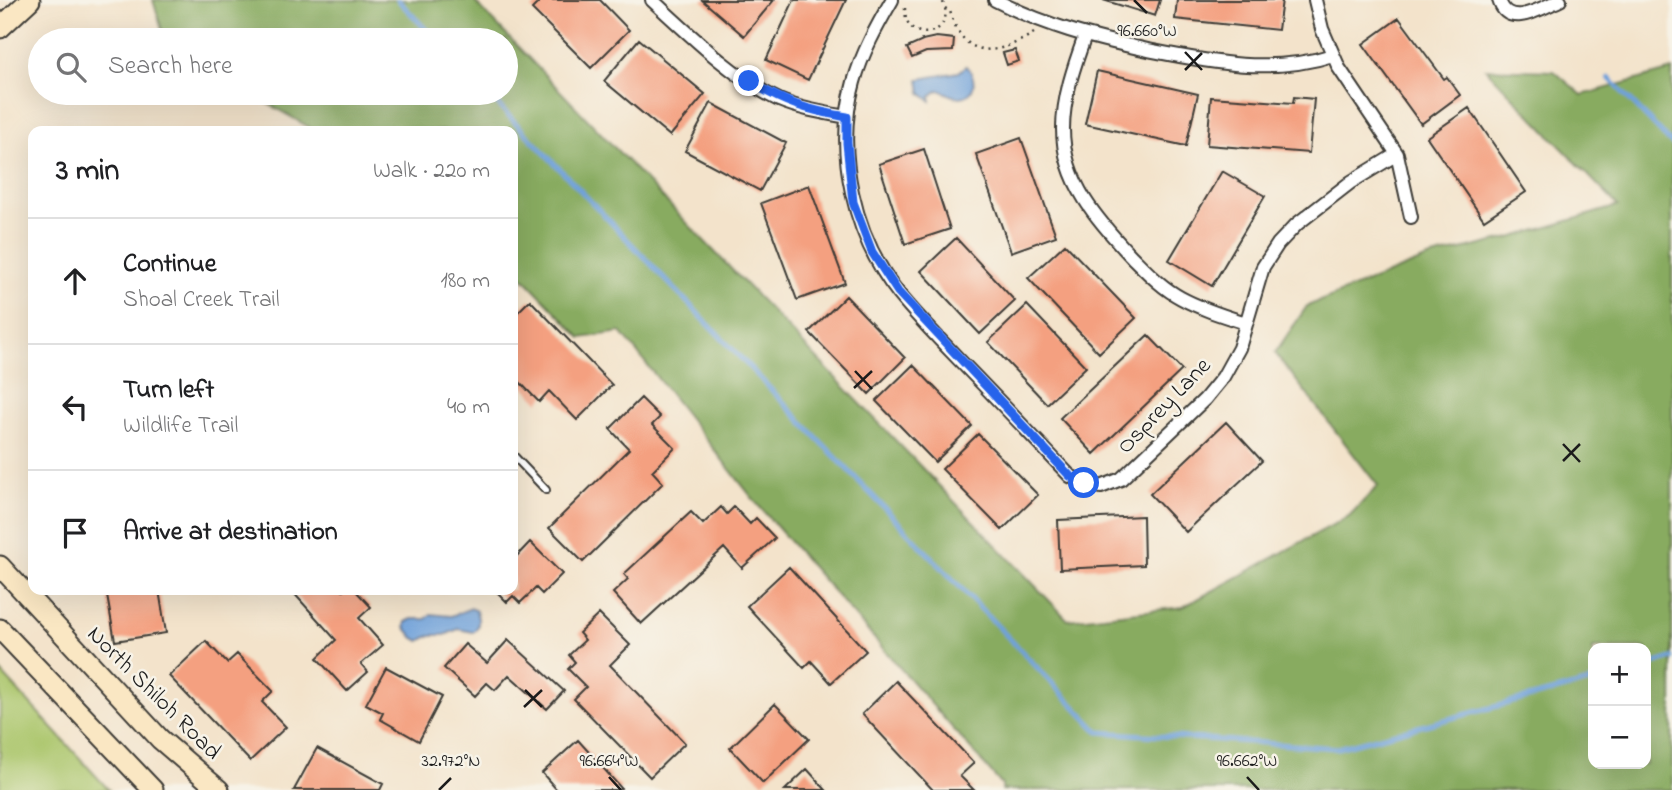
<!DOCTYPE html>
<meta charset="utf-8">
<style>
:root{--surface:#fff;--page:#f2f2f2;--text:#202124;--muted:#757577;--line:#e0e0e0}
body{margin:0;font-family:"Indie Flower",sans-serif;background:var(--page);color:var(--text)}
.controls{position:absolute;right:21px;bottom:21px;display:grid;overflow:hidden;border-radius:14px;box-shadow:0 7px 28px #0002}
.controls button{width:63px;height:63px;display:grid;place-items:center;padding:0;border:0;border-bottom:2px solid var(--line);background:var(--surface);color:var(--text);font:35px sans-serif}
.stop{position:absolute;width:21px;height:21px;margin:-16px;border:5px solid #2563eb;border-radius:50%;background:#fff}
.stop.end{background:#2563eb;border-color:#fff;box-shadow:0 2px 7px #0008}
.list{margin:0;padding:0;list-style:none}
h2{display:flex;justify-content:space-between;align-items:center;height:91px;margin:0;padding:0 28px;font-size:30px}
h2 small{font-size:23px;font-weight:400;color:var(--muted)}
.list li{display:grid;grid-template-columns:46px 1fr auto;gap:21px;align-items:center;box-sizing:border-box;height:126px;padding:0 28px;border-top:2px solid var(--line)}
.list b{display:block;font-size:26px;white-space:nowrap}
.list p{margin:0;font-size:23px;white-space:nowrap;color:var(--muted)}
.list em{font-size:23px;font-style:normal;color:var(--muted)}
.icon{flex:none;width:38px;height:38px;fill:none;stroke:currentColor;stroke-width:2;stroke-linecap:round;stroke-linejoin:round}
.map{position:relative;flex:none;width:1672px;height:790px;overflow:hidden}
.search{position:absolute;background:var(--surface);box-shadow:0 7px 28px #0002;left:28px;top:28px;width:490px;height:77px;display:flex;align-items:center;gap:18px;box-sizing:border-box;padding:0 24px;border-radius:38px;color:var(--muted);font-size:26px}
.panel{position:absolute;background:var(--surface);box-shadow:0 7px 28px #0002;left:28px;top:126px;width:490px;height:469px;border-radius:14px}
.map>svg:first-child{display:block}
</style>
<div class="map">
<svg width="1672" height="790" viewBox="0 0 1672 790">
<rect width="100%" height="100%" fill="#f7f3e8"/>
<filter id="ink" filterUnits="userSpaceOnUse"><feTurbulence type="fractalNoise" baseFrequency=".0143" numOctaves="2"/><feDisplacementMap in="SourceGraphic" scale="14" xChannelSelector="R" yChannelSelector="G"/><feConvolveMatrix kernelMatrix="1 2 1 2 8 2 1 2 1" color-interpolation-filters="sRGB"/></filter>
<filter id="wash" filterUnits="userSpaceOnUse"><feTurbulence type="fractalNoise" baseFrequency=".00686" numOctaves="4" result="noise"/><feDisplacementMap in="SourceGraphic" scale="28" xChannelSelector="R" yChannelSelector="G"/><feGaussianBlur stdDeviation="1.57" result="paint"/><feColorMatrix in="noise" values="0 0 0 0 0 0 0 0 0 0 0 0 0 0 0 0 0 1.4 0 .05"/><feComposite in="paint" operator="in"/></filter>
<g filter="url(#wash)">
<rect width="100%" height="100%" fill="#f3e3cb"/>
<!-- green -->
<path fill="#abc66c" stroke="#647144" stroke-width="2" d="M0,671L109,790H0Z"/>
<!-- forest -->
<path fill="#88ab60" stroke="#52643e" stroke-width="2" fill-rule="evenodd" d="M153,0H473L1068,620L1183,607L1349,516L1378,486L1275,353L1307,306L1428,258L1514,237L1618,206L1486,69L1554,71L1582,95L1672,70V790H1002V785L758,505L621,332L581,338L513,267V131H316L249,93H506V40H165ZM1593,648H1646V764H1593Z"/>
<!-- water -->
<path fill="#6fa1da" stroke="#465e7b" stroke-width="2" d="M966,66C976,74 978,96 960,97C952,98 946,91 938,90L931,96V101L921,93L919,79L959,72Z
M471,608L476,611C479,619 480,627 473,632L458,629L445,635H431L420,641L414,638L405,627L406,622L412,619H426L431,614L451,616Z"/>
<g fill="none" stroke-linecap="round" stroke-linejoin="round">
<!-- stream -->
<path stroke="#6fa1da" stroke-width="5" d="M398,0L436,40
M1609,78L1672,144
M487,93L1099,732L1338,748L1593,681
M1646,666L1672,658"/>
</g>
<g id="blocks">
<!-- building -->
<path fill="#f4a080" d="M541,0H600L629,30L591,68L532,9Z
M702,0H774L744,36Z
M794,0H846L808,80L766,60Z
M1103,0H1160L1155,16Z
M1177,0H1282L1278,30L1175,19Z
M1399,18L1444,79L1447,77L1460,95L1421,124L1363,44Z
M936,37L954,39L953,51L926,52L912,58L907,48L923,41L922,40Z
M639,39L705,94L670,136L604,81Z
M1015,50L1019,61L1007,65L1003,53Z
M1097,71L1198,94L1186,146L1085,124Z
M1211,97L1293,103L1294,97L1314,99L1309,153L1207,145Z
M711,103L786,143L760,191L685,151Z
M1469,108L1526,192L1484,220L1427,137Z
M1021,138L1056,236L1011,252L976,154Z
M924,149L950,229L905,244L879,164Z
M1222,171L1265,196L1212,286L1169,260Z
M809,185L845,283L797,300L761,203Z
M956,238L1015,301L980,334L921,271Z
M1065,244L1136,318L1099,353L1028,278Z
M846,296L905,358L869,394L809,332Z
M530,300L612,385L577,420L549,391L539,402L513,375V317Z
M1027,305L1086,367L1047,404L988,342Z
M1148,335L1182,370L1094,454L1060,418Z
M913,365L972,426L935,462L876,401Z
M641,398L660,417L652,425L675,448L652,471L663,483L583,562L549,528L629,449L610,429Z
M1226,422L1262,461L1186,532L1150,494Z
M978,434L1038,495L1002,530L942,469Z
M721,507L727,514L734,507L750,524L756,518L775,538L742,568L724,548L641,624L613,593L628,579L624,574L691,512L703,524Z
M1143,516L1144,565L1060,569L1058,520Z
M530,542L562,574L542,594L536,588L520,603L513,596L507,602L495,590H513V560Z
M789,567L866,651L831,683L811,661L804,668L747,606Z
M106,590H159L166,633L115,641Z
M291,590H355L371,607L359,618L383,645L361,664L368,672L347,691L317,658L336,640Z
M599,614L630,645L610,665L685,743L650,777L574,699L586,687L568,669L575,662L569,655L585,640L579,633Z
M508,640L564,691L547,709L509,675L495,690L487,683L475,696L444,668L465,644L487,663Z
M206,641L227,663L237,654L273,691L262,702L286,727L250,761L169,676Z
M386,667L442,697L419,741L380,719L383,713L366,704Z
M896,681L974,763L960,776L974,790H933L862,714Z
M775,704L809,739L763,783L730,748Z
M578,740L621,788L618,790H557L542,773Z
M317,748L383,784L380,790H294Z
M807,769L826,790H785Z"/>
</g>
</g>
<g filter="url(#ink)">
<use href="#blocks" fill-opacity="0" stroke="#3c3a36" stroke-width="2"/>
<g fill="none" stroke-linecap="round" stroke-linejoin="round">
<defs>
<path id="service" d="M513,455L546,490"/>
<path id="minor" d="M652,0C688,33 735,79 779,100C800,109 825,113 847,117
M892,0C877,26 862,53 854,82C834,152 854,237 899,294C921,321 947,347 971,372C1004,406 1037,441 1070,476L1084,483L1101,487L1121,479L1205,399L1223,377L1239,348L1263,267L1278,244L1297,224L1351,182L1397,154
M995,0C1045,26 1093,38 1148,50C1209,62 1271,75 1333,55
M1315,0L1322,29L1339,68L1397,154L1411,217
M1499,0C1508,30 1541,8 1560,0
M1085,36C1074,66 1063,98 1063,129C1063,182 1098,221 1132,257C1147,272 1162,288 1181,298C1201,309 1224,316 1246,323"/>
<path id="secondary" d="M0,28L30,0
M0,566L160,739L219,790
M0,629L153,790"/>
</defs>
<!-- service casing -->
<use href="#service" stroke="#3c3a36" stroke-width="10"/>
<!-- minor casing -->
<use href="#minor" stroke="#3c3a36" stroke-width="16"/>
<!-- secondary casing -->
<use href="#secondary" stroke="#3c3a36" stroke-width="23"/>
<!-- path -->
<path stroke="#3c3a36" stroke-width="2.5" stroke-dasharray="2 5" stroke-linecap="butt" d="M905,8C904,48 960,35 942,0
M945,8L950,11C964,62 998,55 1034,33"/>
<!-- service -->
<use href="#service" stroke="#fff" stroke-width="6"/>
<!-- minor -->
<use href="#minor" stroke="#fff" stroke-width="12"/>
<!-- secondary -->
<use href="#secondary" stroke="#fae7c3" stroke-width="19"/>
</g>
</g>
<g fill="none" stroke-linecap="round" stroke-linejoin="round" filter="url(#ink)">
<!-- route -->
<path stroke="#2563eb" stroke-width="9" d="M749,81C784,103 807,110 847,117V143L853,202L872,252L898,292L1070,476L1084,483"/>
</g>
<!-- ticks -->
<path fill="none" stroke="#1c1c1c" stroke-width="2.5" d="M1134,0L1147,13M1185,52L1202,70M1185,70L1202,53M855,371L872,389M854,388L872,371M1563,444L1580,462M1563,461L1580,444M525,690L542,707M524,707L542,690M609,777L621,790M1247,777L1259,790M439,790L451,778"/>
<g text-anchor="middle" stroke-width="5" stroke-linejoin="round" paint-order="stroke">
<!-- street labels -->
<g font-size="24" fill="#1c1c1c" stroke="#f7f3e8">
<text transform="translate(1163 405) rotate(-46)" y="8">Osprey Lane</text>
<text transform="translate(155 692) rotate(45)" y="8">North Shiloh Road</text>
</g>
</g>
<g font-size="18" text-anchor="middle" fill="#1c1c1c" stroke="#f7f3e8" stroke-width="5" stroke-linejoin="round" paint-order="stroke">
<text x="1147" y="36">96.660°W</text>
<text x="609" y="766">96.664°W</text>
<text x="1247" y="766">96.662°W</text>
<text x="451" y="766">32.972°N</text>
</g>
</svg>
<div class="controls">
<button>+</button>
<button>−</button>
</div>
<div class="stop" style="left:1084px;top:483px"></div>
<div class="stop end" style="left:749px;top:81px"></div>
<div class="search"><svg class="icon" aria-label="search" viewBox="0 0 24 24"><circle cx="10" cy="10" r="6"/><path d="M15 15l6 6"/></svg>Search here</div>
<section class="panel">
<h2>3 min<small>Walk · 220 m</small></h2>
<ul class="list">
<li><svg class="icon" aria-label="ahead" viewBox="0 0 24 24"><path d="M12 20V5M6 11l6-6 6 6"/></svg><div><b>Continue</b><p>Shoal Creek Trail</p></div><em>180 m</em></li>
<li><svg class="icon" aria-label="left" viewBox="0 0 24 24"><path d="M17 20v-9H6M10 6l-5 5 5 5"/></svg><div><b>Turn left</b><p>Wildlife Trail</p></div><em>40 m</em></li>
<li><svg class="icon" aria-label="arrive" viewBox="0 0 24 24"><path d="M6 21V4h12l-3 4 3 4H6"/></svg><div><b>Arrive at destination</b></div></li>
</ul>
</section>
</div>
